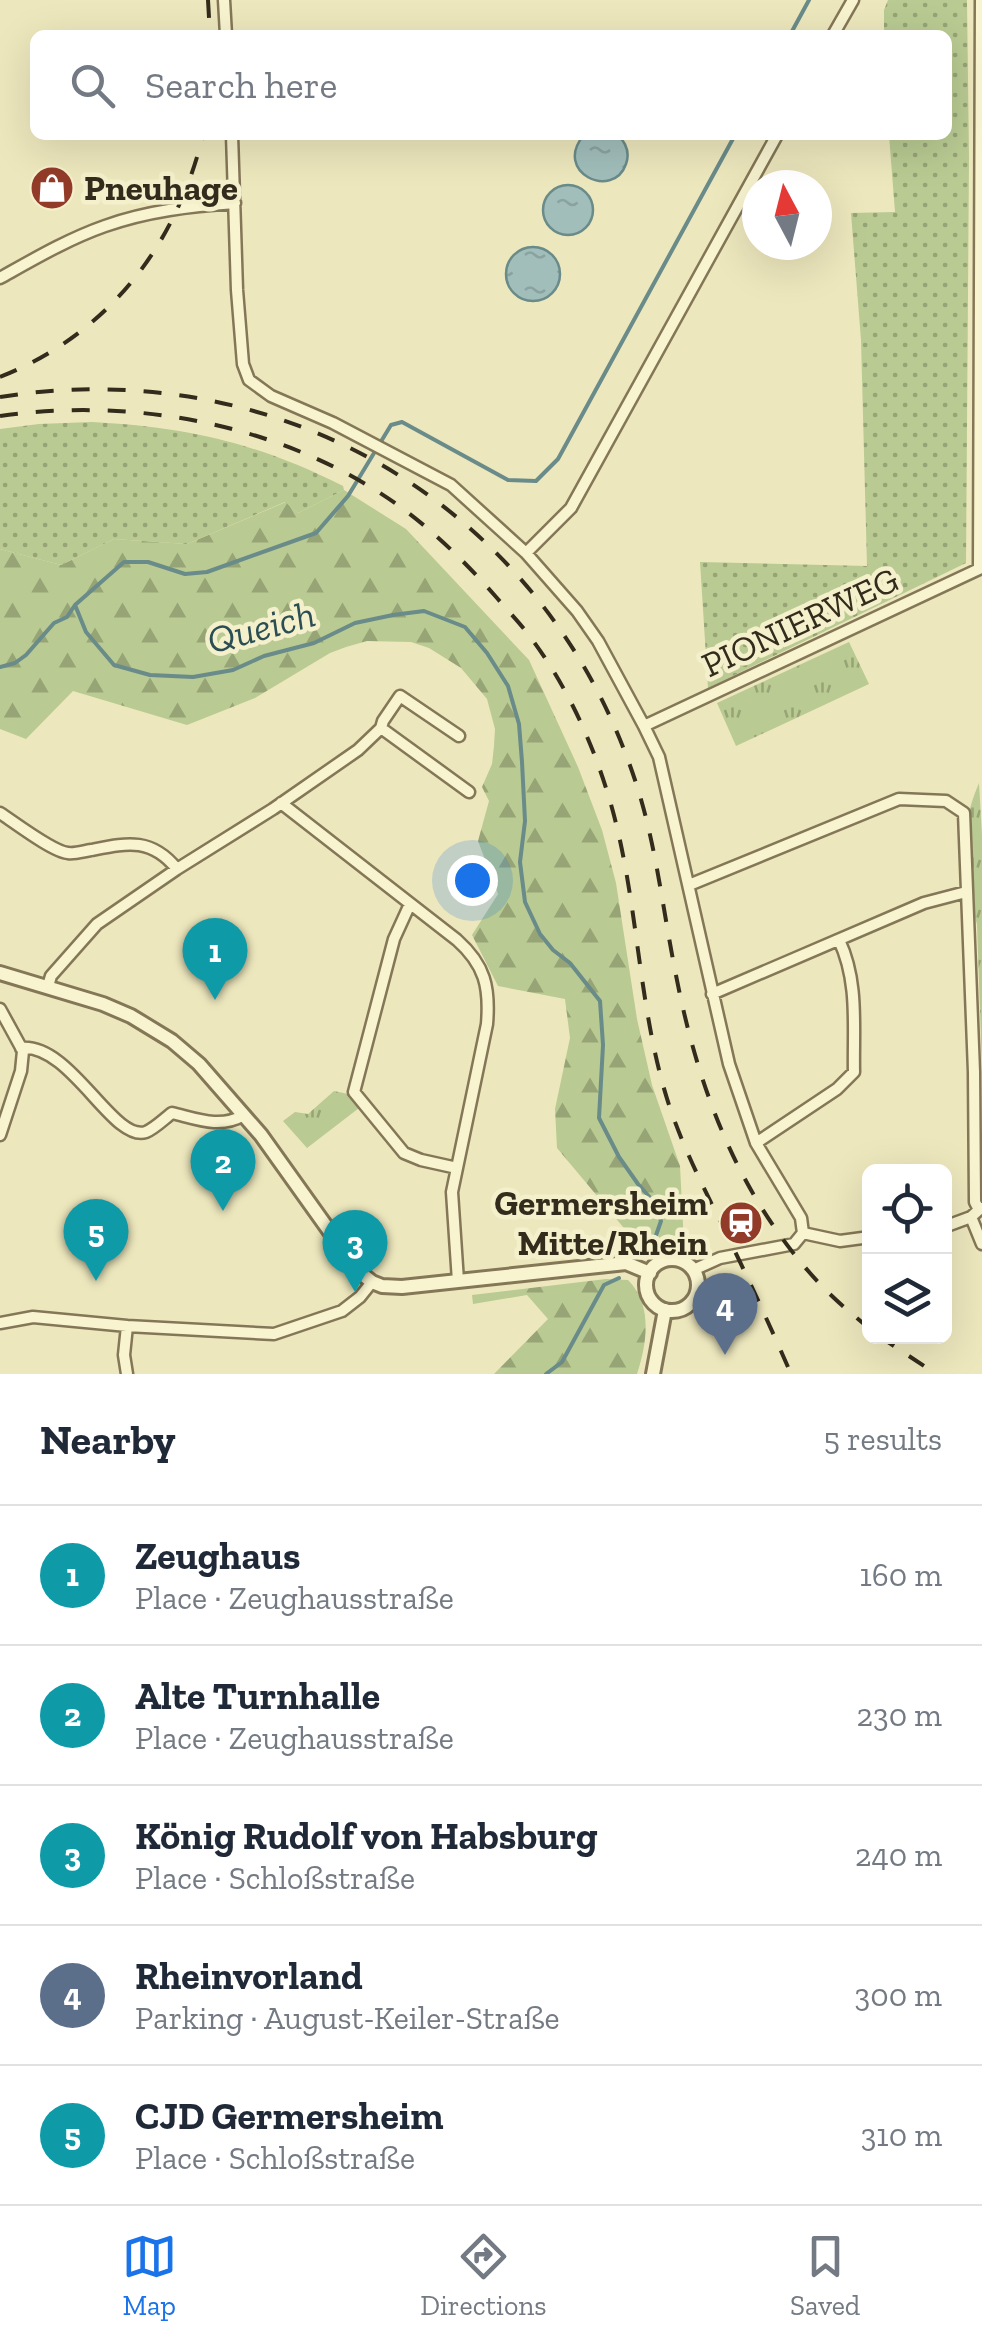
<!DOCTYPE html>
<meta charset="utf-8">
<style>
:root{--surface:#fff;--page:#f2f2f3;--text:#1f2937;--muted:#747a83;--line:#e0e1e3;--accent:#1a73e8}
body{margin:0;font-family:"Zilla Slab",serif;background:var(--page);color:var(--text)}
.controls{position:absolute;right:30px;bottom:30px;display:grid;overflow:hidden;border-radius:15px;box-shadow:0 10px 40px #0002}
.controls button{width:90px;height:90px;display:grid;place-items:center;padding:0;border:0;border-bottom:2px solid var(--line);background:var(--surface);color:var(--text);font:50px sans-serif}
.compass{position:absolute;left:742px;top:170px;width:90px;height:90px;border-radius:50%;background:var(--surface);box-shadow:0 10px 40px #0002;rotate:353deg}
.you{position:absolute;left:472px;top:880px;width:35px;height:35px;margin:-25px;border:8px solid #fff;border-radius:50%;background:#1a73e8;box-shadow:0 0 0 15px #1a73e833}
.badge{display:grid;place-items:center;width:65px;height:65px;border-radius:50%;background:var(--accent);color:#fff;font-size:32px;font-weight:700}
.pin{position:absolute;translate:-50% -82px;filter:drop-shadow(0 2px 5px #0008)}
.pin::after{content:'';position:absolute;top:52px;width:35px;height:30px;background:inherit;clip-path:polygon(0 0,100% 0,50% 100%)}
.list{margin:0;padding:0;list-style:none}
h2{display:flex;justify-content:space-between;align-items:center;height:130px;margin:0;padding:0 40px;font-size:42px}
h2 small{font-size:32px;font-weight:400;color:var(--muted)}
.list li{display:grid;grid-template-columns:65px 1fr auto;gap:30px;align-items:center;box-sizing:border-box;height:140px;padding:0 40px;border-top:2px solid var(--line)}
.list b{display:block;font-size:38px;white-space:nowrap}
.list p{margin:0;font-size:32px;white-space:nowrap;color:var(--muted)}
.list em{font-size:32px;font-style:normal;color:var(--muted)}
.icon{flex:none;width:55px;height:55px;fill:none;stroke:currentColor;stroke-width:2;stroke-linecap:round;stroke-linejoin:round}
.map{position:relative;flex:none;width:982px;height:1374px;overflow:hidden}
.search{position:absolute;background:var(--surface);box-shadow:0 10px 40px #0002;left:30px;right:30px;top:30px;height:110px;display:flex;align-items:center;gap:25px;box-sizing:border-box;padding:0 35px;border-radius:15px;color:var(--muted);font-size:38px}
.sheet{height:830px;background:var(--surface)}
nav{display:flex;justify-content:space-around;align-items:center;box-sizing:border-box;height:140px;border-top:2px solid var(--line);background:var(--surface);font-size:28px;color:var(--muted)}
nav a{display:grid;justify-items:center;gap:5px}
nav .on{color:var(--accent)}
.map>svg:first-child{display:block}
</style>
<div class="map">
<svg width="982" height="1374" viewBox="0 0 982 1374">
<defs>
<pattern id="grass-tufts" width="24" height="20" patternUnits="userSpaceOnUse" patternTransform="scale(2.5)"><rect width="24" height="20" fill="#b9ca92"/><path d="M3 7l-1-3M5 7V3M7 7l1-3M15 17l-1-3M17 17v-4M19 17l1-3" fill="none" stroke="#97a476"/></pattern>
<pattern id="forest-firs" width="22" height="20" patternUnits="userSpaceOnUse" patternTransform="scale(2.5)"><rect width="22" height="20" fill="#b9ca92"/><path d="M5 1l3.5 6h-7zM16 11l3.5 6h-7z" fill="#97a476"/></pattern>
<pattern id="garden-dots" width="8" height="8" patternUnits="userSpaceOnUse" patternTransform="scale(2.5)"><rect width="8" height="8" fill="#b9ca92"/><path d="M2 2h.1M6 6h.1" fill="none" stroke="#97a476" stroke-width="1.8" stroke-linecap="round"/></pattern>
<pattern id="water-ripples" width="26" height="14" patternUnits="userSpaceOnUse" patternTransform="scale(2.5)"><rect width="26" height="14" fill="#a1bebb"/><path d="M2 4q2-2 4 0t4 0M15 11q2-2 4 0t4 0" fill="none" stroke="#8ba3a0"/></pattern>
</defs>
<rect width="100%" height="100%" fill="#ede7bd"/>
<!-- grass -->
<path fill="url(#grass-tufts)" d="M849,642L869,684L736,746L717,703Z
M979,783L982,835V1068L977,924C969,899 964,830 971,805C973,798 976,790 979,783Z
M334,1091L348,1094L359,1108L307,1148L283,1121L295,1112L308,1114Z"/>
<!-- forest -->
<path fill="url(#forest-firs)" d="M344,490L406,529L529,660L578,767L602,830L616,883L637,1019L652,1085L680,1166L684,1244L677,1248L644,1252L557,1148L555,1109L570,1038L565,999L498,986L472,935L498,894L478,841L489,801L482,787L492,764L494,746L495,729L487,699L461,668L429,648L411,642L367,641L346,647L330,653L255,698L187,725L73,691L26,739L0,729V549L61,565L114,539L187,544L286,502L298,513Z
M606,1279L628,1280C653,1305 647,1343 637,1374H494L548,1319L527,1295L473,1304L472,1295Z"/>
<!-- garden -->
<path fill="url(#garden-dots)" d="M888,0H967L969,159L966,563L708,688L700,562L867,566L861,340L851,213L895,212L889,135H947V35H884V10Z
M92,422C187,427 258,443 343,486L344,490L298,513L285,502L187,544L114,539L61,565L0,549V429L39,424Z"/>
<!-- water -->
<path fill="url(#water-ripples)" stroke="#698b89" stroke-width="2.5" d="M584,135H618C626,143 630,153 626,164C613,201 552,172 584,135Z
M543 210a25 25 0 1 1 50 0a25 25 0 1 1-50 0Z
M506 274a27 27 0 1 1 54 0a27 27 0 1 1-54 0Z"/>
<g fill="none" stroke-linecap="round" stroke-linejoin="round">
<!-- stream -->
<path stroke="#698b89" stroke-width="4" d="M790,35L809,0
M75,605L86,632L114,665L150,675L193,677L233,670L264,656L314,643L355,623L393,615L424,611L465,627L487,653L508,686L519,724L522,762L525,821L520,862L525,902L540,934L553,950L570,963L600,1001L603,1045L599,1118L619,1157L638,1184L653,1201L661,1221L654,1241L650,1247
M0,667L15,663L26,655L54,623L67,617L75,605L124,562H148L185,574L207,572L316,533L348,496L391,425L402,422L508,480L536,481L558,459L735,135
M546,1374L562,1362L604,1285L619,1278"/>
<defs>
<path id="minor" d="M224,0L226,35
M981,0L979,569L982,568
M833,35L853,0
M232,135L237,290L243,364L249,380L271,396L333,423L451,485L526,553L577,611L598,641L644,726L659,757L729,1064L756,1143L801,1218L803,1233L794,1244L720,1258L693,1270
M0,278C34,259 68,239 105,226C147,211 191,206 235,203
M526,553L571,508L777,135
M644,726L979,569
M381,728L469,792
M281,803L457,940C485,965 490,987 487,1024L452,1192L458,1281
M0,813C14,822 53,852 68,853C75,854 84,851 91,850C127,843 151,837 177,869
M689,885L899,799L946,801L964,813L974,1072L975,1202L979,1210
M410,904L394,939L354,1092L404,1153L421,1160L457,1168
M48,986L51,976L97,924L177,869L273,809L358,750L381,728L383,721L400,696L459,736
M712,994L924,903L966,892
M0,1009L23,1051L21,1071L0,1135
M21,1048C71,1043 113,1143 146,1132C155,1128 164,1119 172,1113C197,1119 220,1129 244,1115
M756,1143L837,1089L854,1072C853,1028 859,982 839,940
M971,1217L982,1244
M944,1227L971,1217L981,1208
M803,1233L840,1241L870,1237
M0,1323L33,1317L127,1326L274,1334L342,1311L360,1297L372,1282
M127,1374L124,1355L127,1326"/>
<path id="tertiary" d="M0,973L103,1004L131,1016L172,1041L199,1064L261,1135L358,1271L372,1282L382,1286L402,1287L626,1263L650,1273
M646 1285a26 26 0 1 1 52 0a26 26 0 1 1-52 0Z
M653,1374L665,1310"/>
</defs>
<!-- minor casing -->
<use href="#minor" stroke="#847757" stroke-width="15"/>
<!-- tertiary casing -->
<use href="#tertiary" stroke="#847757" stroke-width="18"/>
<!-- minor -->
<use href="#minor" stroke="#f8f4d0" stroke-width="10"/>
<!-- tertiary -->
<use href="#tertiary" stroke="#f8f4d0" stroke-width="12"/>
<!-- rail -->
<path stroke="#332b1b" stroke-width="4" stroke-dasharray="18 18" stroke-linecap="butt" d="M208,0L210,35
M0,377C108,334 176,246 203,135
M0,397C282,352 545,508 635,780C655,840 662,903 674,965C696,1083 736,1194 819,1283C835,1300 852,1314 870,1329
M0,416C126,398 263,421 372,488C420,517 460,556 497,598C508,611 521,624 531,638C567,686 593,743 610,801C639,900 637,1006 669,1105C685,1153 709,1198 731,1243C752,1287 772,1330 791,1374
M879,1336L936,1374"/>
</g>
<!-- icons -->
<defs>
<symbol id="shop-disc" viewBox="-11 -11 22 22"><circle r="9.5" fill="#923b28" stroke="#f4f0cc"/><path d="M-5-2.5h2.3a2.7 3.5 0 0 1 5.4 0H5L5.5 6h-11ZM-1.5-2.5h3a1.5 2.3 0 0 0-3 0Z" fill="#fff"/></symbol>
<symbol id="station-disc" viewBox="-11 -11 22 22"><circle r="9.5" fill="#923b28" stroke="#f4f0cc"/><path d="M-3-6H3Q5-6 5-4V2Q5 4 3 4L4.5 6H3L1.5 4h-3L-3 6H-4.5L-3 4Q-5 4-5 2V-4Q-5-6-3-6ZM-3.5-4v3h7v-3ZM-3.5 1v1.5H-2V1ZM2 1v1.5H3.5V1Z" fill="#fff"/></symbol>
</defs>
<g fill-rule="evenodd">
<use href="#shop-disc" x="27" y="163" width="50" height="50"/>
<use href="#station-disc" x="716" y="1198" width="50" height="50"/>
</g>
<g text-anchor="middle" stroke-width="9" stroke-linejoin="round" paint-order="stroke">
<!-- poi labels -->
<g font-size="35" font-weight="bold" fill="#332b1b" stroke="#f4f0cc" text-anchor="start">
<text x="84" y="200">Pneuhage</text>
<text x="708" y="1215" text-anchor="end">Germersheim<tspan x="708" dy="40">Mitte/Rhein</tspan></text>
</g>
<!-- street labels -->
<g font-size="35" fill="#332b1b" stroke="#f4f0cc">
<text transform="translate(800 622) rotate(-25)" y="12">PIONIERWEG</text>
</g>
<!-- water labels -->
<g font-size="38" font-style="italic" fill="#2a4e53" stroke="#f4f0cc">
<text transform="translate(261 627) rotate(-15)" y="13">Queich</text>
</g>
</g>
</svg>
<div class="controls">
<button><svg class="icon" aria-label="locate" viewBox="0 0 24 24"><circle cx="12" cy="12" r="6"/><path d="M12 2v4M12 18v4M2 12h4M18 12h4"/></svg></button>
<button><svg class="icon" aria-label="layers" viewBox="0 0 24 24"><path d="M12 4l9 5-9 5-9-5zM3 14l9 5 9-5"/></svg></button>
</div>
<svg class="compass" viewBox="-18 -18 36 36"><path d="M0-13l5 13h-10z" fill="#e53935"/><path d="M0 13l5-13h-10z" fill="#747a83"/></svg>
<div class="you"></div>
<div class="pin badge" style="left:215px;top:1000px;background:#0f9aa8">1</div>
<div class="pin badge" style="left:223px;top:1211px;background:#0f9aa8">2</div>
<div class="pin badge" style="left:355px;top:1292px;background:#0f9aa8">3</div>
<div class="pin badge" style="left:725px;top:1355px;background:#5c6f8a">4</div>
<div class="pin badge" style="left:96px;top:1281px;background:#0f9aa8">5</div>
<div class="search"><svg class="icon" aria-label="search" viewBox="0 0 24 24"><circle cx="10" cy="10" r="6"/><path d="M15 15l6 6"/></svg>Search here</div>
</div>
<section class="sheet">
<h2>Nearby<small>5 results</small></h2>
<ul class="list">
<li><span class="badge" style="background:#0f9aa8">1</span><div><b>Zeughaus</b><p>Place · Zeughausstraße</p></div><em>160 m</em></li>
<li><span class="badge" style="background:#0f9aa8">2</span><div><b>Alte Turnhalle</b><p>Place · Zeughausstraße</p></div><em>230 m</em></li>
<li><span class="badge" style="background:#0f9aa8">3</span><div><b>König Rudolf von Habsburg</b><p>Place · Schloßstraße</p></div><em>240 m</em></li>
<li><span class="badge" style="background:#5c6f8a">4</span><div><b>Rheinvorland</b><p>Parking · August-Keiler-Straße</p></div><em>300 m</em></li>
<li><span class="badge" style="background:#0f9aa8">5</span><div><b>CJD Germersheim</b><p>Place · Schloßstraße</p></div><em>310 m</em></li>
</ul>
</section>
<nav>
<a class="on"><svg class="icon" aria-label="map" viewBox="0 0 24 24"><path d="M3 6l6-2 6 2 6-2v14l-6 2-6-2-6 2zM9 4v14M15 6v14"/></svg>Map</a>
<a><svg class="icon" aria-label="directions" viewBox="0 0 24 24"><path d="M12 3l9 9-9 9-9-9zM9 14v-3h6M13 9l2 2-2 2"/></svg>Directions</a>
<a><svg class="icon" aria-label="saved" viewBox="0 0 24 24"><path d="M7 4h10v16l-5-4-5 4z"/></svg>Saved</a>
</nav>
